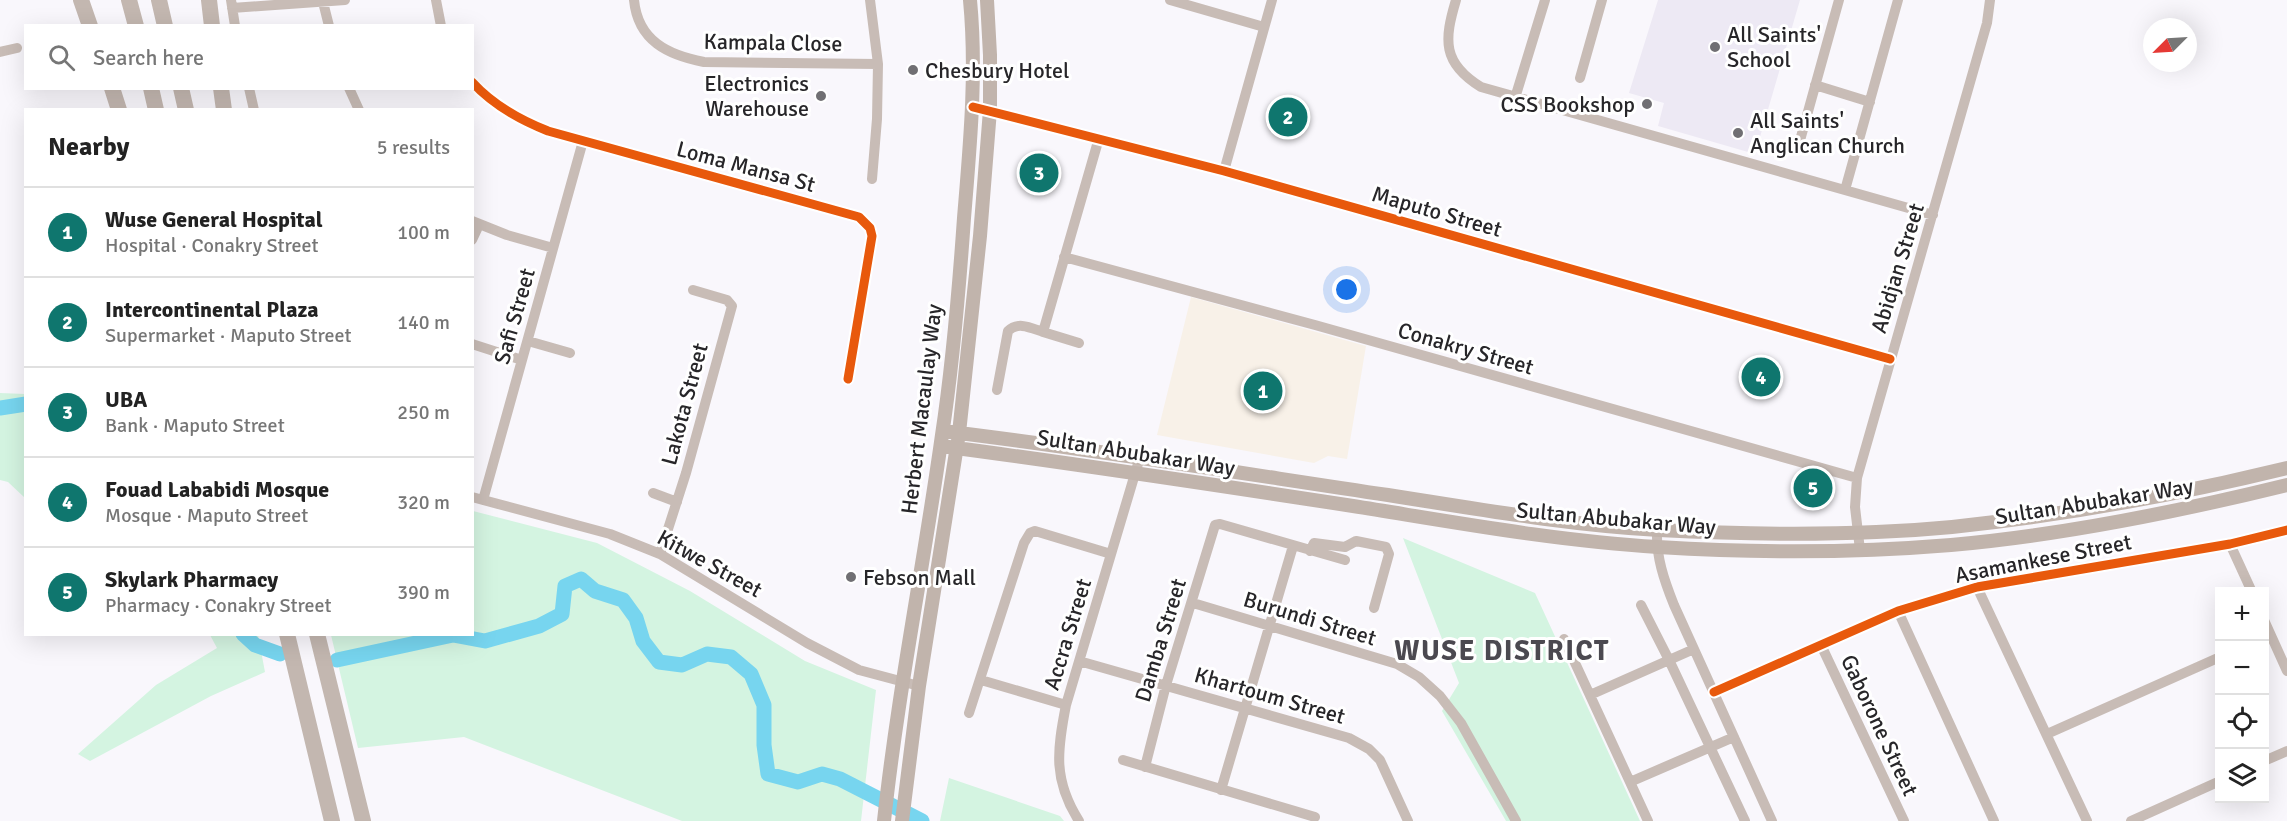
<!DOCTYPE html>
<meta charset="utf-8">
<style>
:root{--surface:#fff;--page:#f2f2f2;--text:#222;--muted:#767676;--line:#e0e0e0;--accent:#0f766e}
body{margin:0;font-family:Signika,sans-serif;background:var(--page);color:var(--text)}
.controls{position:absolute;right:18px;bottom:18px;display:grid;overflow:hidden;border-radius:0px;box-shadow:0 6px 24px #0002}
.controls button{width:54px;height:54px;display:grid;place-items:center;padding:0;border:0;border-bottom:2px solid var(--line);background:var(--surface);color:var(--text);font:30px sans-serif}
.compass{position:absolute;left:2143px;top:18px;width:54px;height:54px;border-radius:50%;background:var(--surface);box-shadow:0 6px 24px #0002;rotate:246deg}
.you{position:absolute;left:1347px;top:290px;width:21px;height:21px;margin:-15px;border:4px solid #fff;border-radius:50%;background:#1a73e8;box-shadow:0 0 0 9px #1a73e833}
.badge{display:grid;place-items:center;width:39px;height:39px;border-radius:50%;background:var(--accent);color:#fff;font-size:20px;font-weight:700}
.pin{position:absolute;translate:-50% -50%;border:3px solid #fff;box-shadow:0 2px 6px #0006}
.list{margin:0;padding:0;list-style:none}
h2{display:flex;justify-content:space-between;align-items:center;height:78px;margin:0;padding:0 24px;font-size:26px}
h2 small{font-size:20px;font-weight:400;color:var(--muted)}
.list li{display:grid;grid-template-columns:39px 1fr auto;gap:18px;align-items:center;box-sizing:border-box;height:90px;padding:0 24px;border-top:2px solid var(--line)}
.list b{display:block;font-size:22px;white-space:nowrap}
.list p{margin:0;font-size:20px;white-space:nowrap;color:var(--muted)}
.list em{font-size:20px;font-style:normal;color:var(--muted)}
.icon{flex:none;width:33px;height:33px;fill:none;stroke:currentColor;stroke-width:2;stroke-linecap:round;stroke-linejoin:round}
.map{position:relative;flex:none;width:2287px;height:821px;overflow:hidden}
.search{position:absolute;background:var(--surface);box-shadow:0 6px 24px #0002;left:24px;top:24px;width:450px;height:66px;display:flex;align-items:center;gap:15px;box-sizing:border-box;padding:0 21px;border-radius:0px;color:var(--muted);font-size:22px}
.panel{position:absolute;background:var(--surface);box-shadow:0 6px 24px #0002;left:24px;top:108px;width:450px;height:528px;border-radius:0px}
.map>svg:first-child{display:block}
</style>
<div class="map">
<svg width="2287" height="821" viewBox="0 0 2287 821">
<rect width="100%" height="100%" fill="#f9f7fc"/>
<!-- built -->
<path fill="#ede9f4" d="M1658,0H1800L1755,154L1658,126L1664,103L1629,93Z"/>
<!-- medical -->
<path fill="#f8f1e8" d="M1191,297L1366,346L1347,459L1328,456L1314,463L1157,435Z"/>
<!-- green -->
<path fill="#d4f4e1" d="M0,393L25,394V498L8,482L0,480Z
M473,511L597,543L690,591L805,661L876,690L861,821H682L464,737L358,748L331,635L472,634Z
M1403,538L1535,593L1640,821H1506L1442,711L1459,683Z
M210,635H258L265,672L211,696L90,761L78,754L156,685L217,648Z
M949,778L1060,816L1064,821H940Z"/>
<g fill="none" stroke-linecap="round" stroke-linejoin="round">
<!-- river -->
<path stroke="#77d5ef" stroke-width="15" d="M0,408L26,404
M243,634L255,645L280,654
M337,660L453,635L485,641L539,626L562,614L565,586L581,579L595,591L623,600L636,618L643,641L659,662L682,665L707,654L731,657L751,674L764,705V745L768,774L798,782L822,774L840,779L922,821"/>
<!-- minor -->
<path stroke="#c8bcb6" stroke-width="10" d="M231,0L235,26
M436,0L441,26
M634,0C638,41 668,55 704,62L878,64
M870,0L878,64L877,119L872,179
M1170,0L1264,27
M1456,0C1444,40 1442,63 1481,87L1933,215
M323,2L329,26
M232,8L345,0
M0,52L17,48
M1580,78L1602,0
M472,82C493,105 520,120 548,131L859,217L870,228L872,236L848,379
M1815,85L1870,102
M249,88L254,110
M349,88L359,110
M1515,98L1545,0
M973,107L1224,171L1890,359
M1799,144L1839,0
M1224,171L1272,0
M1845,190L1898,0
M472,221L507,235L553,248
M472,240L479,225
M1064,257L1315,325L1857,478
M528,341L570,353
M1079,343L1043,332L1099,138
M472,344L522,360
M997,390L1008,331C1018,321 1031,328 1043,332
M653,493L677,502
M472,497L610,534L660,554L807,643L859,670L919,686
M483,500L583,141
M1657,530C1656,557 1664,580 1674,605L1772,821
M2230,544L2252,592
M1860,550L1855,507L1857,478L1987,23L1990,0
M1310,551L1314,543L1345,547L1356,541L1386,547L1389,554L1374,608
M660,554L686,473L732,306L727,300L693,290
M1977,587L2087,821
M1193,603L1397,664L1419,677L1440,696L1461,723L1516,821
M1641,605L1669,660L1745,821
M1898,611L1994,821
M2264,620L2287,671
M1564,639L1648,821
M1821,645L1904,821
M1079,661L1349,738L1369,749L1380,760L1408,821
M981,680L1066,705
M1714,692L1898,611L1977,587L2230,544L2287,530
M1590,695L1694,649
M969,713L1024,543L1030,533L1035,531L1111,554
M2047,734L2220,657
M1123,760L1315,817
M2264,761L2287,751
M1145,767L1166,685L1215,525L1220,524L1345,560
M1630,782L1734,737
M1221,790L1293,546
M1079,821C1053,780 1057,751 1066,705L1140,457
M2131,821L2220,781"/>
<!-- major -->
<path stroke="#c1b4ac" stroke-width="14" d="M943,431C1092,449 1240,473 1388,495C1478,509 1568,525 1659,530C1755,535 1855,536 1952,527C2065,515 2177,495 2287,468
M941,446C1078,464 1216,485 1353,506C1454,522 1556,541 1658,547C1755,553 1854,553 1951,545C2065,535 2177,512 2287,485
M884,821C898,691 924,564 942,435C953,363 959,290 964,218C970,145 977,73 970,0
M902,821L919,686L959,433L980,236L990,110V55L987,0"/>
<!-- highway -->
<path stroke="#c3b7b0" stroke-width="16" d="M81,0L90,26
M129,0L136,26
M159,0L165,26
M209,0L212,26
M112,88L119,110
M151,88L156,110
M181,88L186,110
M221,88L224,110
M287,634L332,821
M317,634L363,821"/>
<defs>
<path id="cycleway" d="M472,82C493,105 520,120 548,131L859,217L870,228L872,236L848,379
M973,107L1224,171L1890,359
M1714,692L1898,611L1977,587L2230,544L2287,530"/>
</defs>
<!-- cycleway casing -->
<use href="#cycleway" stroke="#fff" stroke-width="13"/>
<!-- cycleway -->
<use href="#cycleway" stroke="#e8590c" stroke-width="9"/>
</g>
<!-- markers -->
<g fill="#706f73" stroke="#fff" stroke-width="2">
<circle cx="1715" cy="47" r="6"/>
<circle cx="913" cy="70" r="6"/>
<circle cx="821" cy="96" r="6"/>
<circle cx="1647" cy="104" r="6"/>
<circle cx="1738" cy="133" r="6"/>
<circle cx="851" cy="577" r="6"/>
</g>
<g text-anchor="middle" stroke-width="6" stroke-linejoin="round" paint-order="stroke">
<!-- poi labels -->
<g font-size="22" fill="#272629" stroke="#fff" text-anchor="start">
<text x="1727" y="42">All Saints'<tspan x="1727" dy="25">School</tspan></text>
<text x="925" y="78">Chesbury Hotel</text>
<text x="809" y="91" text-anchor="end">Electronics<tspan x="809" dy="25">Warehouse</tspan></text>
<text x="1635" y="112" text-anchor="end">CSS Bookshop</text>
<text x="1750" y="128">All Saints'<tspan x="1750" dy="25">Anglican Church</tspan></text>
<text x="863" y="585">Febson Mall</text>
</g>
<!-- street labels -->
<g font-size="22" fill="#272629" stroke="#fff">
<text transform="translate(773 42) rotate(1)" y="8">Kampala Close</text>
<text transform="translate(746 166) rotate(15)" y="8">Loma Mansa St</text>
<text transform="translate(1437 211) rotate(16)" y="8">Maputo Street</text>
<text transform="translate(1897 268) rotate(-73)" y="8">Abidjan Street</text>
<text transform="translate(514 316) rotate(-74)" y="8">Safi Street</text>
<text transform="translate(1466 348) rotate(16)" y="8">Conakry Street</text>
<text transform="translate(684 404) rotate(-75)" y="8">Lakota Street</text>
<text transform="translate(921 409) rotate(-83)" y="8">Herbert Macaulay Way</text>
<text transform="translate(1136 452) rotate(9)" y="8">Sultan Abubakar Way</text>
<text transform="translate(2094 501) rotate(-9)" y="8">Sultan Abubakar Way</text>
<text transform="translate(1616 518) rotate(5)" y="8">Sultan Abubakar Way</text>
<text transform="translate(2043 558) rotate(-11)" y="8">Asamankese Street</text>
<text transform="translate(710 563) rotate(29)" y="8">Kitwe Street</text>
<text transform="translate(1310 618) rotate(17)" y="8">Burundi Street</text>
<text transform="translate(1067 634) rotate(-73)" y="8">Accra Street</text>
<text transform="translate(1160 640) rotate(-73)" y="8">Damba Street</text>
<text transform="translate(1270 695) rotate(16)" y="8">Khartoum Street</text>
<text transform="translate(1880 725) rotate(65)" y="8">Gaborone Street</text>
</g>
<!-- district labels -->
<g font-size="28" font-weight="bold" letter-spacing="1.5" fill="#4b4950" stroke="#fff">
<text x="1502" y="660">WUSE DISTRICT</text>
</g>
</g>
</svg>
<div class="controls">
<button>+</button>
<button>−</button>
<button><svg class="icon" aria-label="locate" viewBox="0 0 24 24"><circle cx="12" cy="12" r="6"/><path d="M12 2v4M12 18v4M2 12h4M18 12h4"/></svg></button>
<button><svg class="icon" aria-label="layers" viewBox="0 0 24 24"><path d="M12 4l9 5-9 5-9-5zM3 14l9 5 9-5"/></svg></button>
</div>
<svg class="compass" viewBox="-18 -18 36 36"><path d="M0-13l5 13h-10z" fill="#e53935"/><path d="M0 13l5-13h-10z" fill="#767676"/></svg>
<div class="you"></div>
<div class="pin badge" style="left:1263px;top:391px">1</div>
<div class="pin badge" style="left:1288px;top:117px">2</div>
<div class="pin badge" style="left:1039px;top:173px">3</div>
<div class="pin badge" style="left:1761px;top:377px">4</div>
<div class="pin badge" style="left:1813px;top:488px">5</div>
<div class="search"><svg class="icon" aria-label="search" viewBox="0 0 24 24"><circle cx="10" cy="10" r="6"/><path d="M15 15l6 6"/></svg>Search here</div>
<section class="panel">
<h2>Nearby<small>5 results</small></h2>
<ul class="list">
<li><span class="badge">1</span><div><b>Wuse General Hospital</b><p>Hospital · Conakry Street</p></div><em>100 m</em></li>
<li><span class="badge">2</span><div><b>Intercontinental Plaza</b><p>Supermarket · Maputo Street</p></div><em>140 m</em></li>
<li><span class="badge">3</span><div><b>UBA</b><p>Bank · Maputo Street</p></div><em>250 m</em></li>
<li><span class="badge">4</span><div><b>Fouad Lababidi Mosque</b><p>Mosque · Maputo Street</p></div><em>320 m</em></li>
<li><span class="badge">5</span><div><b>Skylark Pharmacy</b><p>Pharmacy · Conakry Street</p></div><em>390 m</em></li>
</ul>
</section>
</div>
